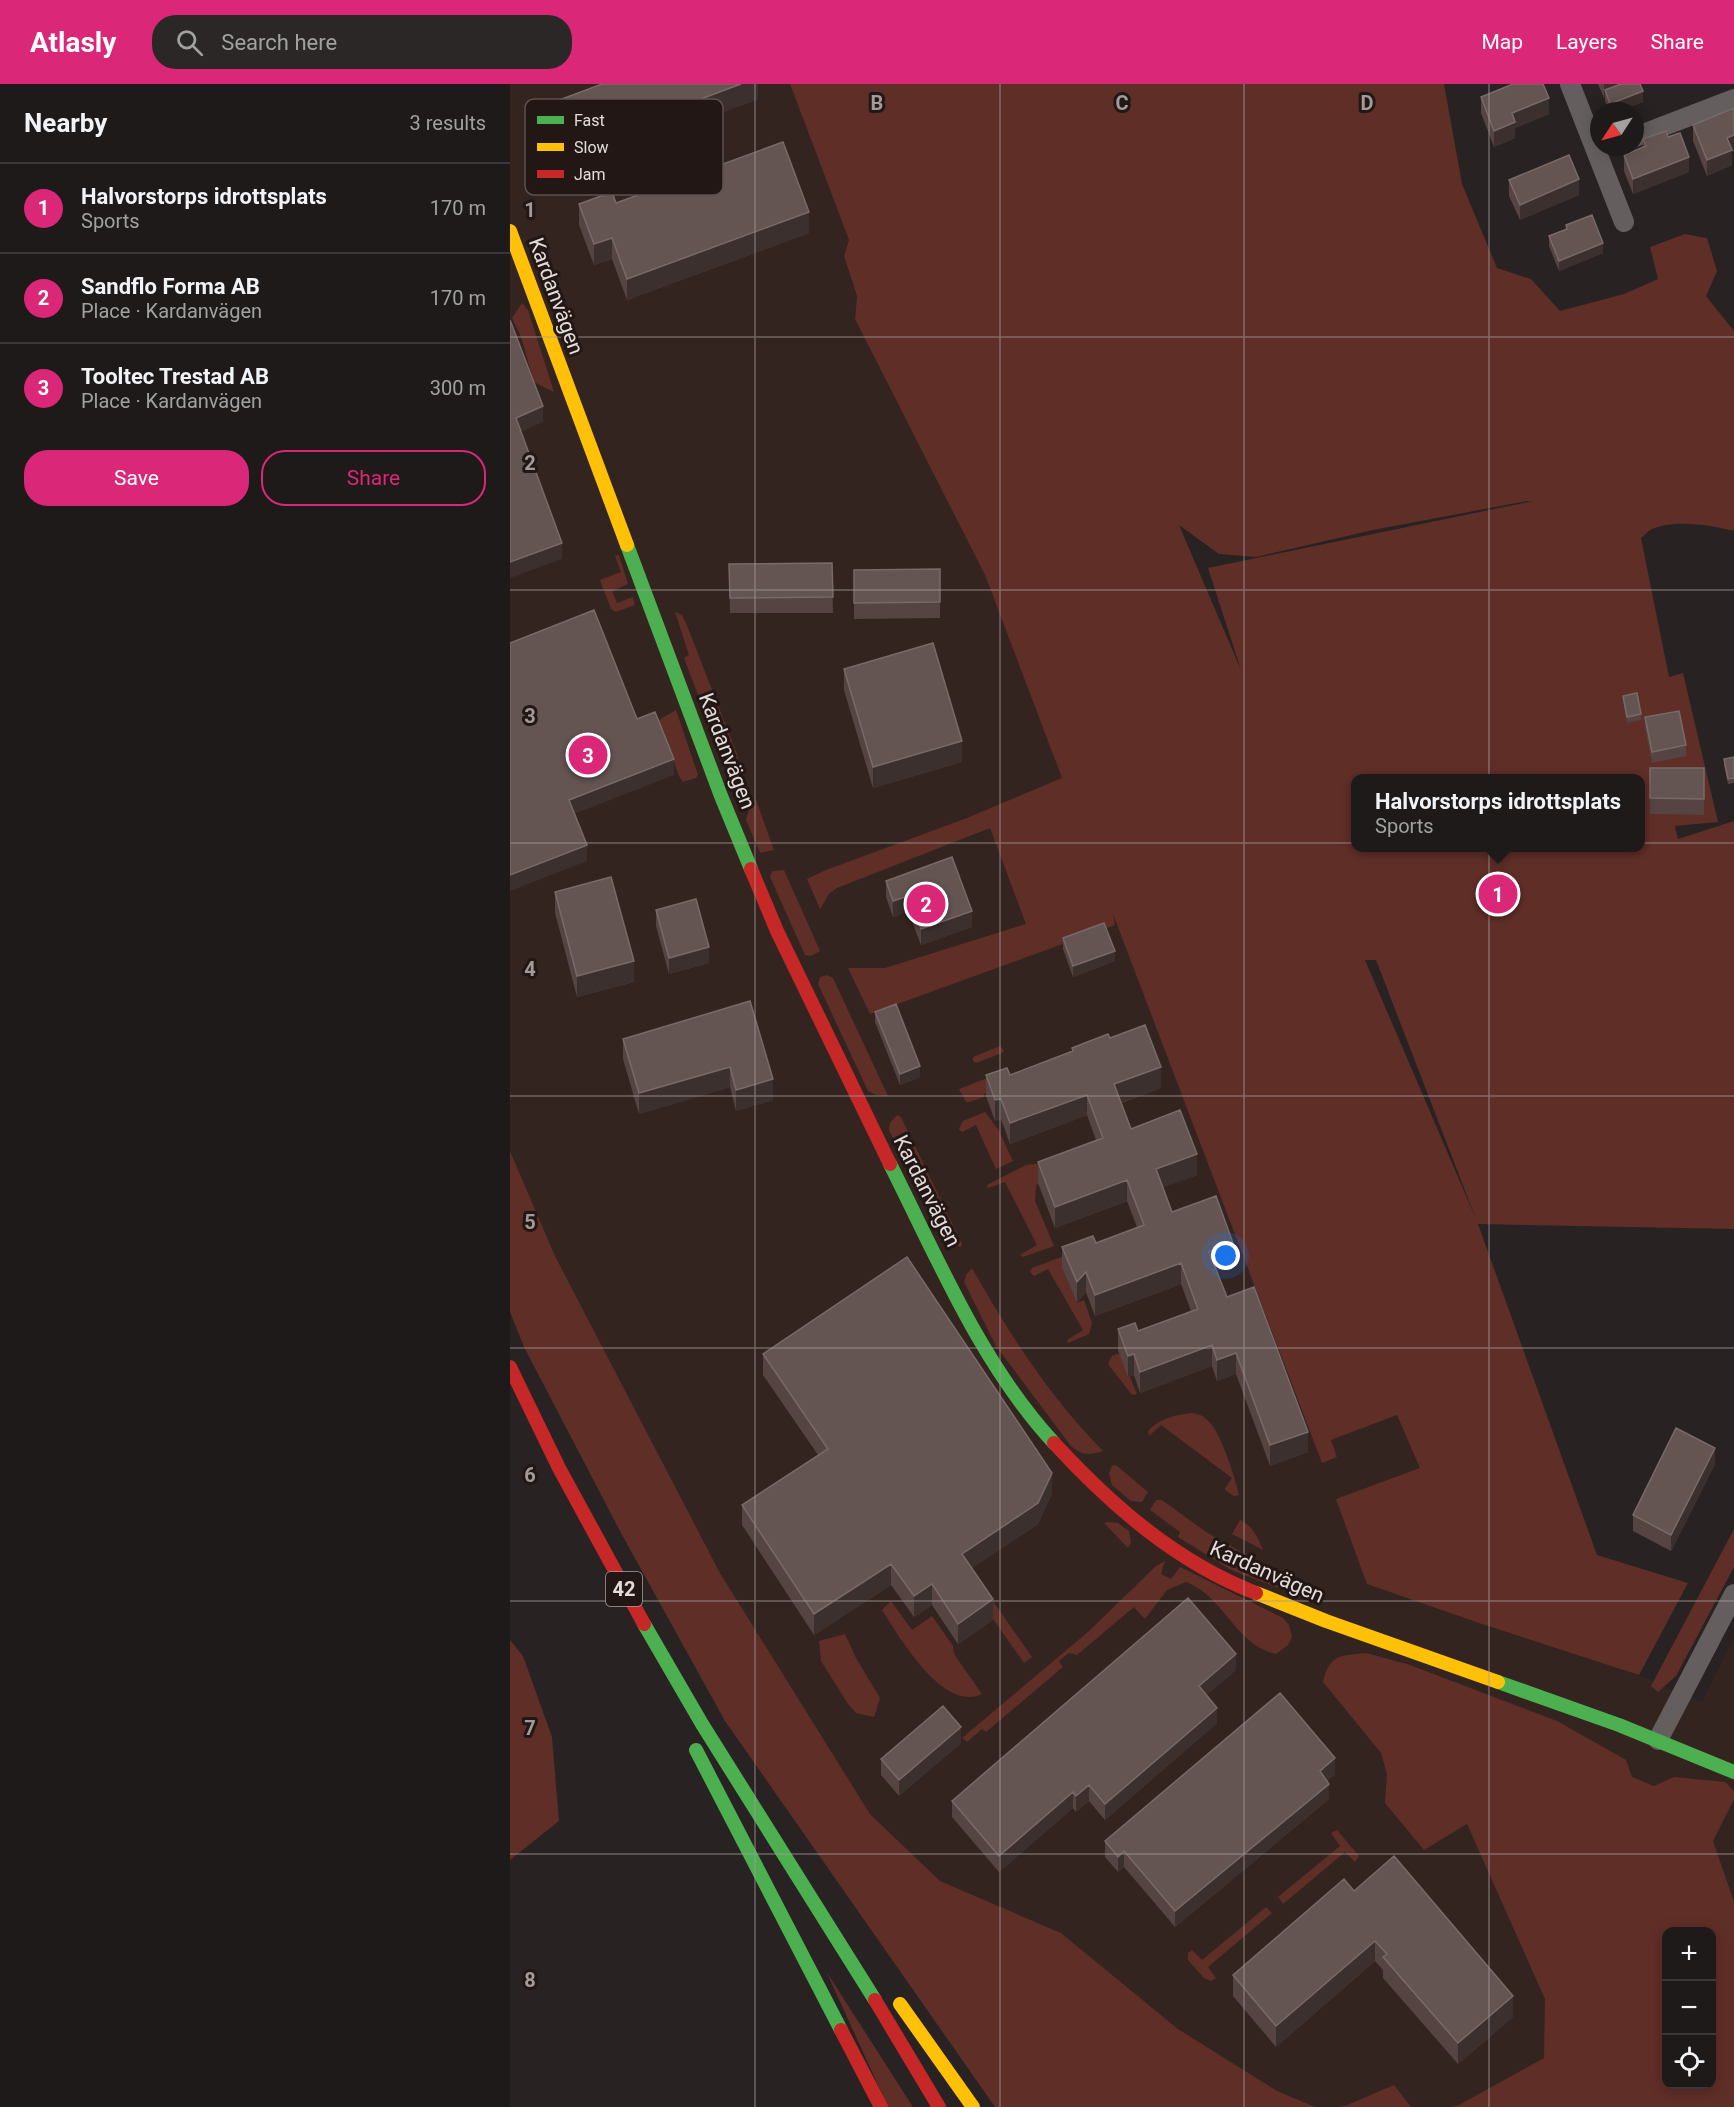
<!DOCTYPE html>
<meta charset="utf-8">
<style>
:root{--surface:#1e1a1a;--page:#2b2727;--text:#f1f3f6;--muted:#a1a1a2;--line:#3c3839;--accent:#db2777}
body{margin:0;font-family:Roboto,sans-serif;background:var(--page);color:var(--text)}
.controls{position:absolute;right:18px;bottom:18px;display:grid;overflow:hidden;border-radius:12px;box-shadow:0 3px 15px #0003}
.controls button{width:54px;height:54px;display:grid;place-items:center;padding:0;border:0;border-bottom:2px solid var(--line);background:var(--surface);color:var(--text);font:30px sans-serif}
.compass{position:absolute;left:1080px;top:18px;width:54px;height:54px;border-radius:50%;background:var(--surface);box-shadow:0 3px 15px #0003;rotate:234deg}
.you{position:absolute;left:716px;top:1172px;width:21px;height:21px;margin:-15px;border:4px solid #fff;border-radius:50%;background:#1a73e8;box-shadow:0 0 0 9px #1a73e833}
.badge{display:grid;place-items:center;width:39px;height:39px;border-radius:50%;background:var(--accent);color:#fff;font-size:20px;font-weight:700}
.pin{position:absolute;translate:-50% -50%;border:3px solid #fff;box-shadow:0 2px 6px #0006}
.popup{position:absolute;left:841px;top:690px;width:294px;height:78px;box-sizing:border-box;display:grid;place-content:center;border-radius:12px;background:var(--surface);filter:drop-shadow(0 2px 4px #0005);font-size:20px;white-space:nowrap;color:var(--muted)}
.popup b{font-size:22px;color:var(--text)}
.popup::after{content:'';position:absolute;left:50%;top:100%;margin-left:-12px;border:12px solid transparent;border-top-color:var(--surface)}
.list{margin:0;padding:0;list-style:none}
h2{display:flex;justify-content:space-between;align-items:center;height:78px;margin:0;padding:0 24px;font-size:26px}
h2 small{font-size:20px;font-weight:400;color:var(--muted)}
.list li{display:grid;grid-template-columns:39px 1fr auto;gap:18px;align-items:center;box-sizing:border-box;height:90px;padding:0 24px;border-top:2px solid var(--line)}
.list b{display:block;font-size:22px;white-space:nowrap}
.list p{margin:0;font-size:20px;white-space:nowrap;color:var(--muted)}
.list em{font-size:20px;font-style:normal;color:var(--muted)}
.actions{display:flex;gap:12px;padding:18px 24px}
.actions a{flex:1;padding:14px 0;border:2px solid var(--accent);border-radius:24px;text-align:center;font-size:21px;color:var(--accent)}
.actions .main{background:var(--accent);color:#fff}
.icon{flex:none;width:33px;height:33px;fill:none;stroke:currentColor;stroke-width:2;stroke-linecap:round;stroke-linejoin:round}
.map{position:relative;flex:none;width:1224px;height:2023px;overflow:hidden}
header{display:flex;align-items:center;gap:36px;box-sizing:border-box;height:84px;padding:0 30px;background:var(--accent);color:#fff}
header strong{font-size:28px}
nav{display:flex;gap:33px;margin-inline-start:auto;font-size:21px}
.search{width:420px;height:54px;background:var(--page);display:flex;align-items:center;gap:15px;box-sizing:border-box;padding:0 21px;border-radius:24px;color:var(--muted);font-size:22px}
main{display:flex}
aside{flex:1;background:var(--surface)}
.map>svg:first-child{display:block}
</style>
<header>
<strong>Atlasly</strong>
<div class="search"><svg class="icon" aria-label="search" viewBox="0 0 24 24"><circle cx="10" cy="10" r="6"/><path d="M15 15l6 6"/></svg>Search here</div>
<nav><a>Map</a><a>Layers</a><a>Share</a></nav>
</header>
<main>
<aside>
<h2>Nearby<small>3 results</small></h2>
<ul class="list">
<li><span class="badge">1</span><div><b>Halvorstorps idrottsplats</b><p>Sports</p></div><em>170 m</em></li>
<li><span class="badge">2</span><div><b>Sandflo Forma AB</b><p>Place · Kardanvägen</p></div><em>170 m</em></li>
<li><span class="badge">3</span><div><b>Tooltec Trestad AB</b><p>Place · Kardanvägen</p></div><em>300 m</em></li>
</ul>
<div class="actions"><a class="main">Save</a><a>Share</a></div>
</aside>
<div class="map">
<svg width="1224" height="2023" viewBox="0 0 1224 2023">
<rect width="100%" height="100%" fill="#282222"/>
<!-- built -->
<path fill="#342420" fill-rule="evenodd" d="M0,0H280L339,156L334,172L347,212L345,235L475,491L812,1379L827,1373L821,1356L887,1331L911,1384L972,1540L1129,1591L1192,1618L1224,1553V2023H779L767,2007L668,1945L551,1849L430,1797L360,1730L210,1489L45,1172L0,1067ZM1156,1848H1202V2000H1156Z"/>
<!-- green -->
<path fill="#5f2e27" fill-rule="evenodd" d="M280,0H934L952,100L987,184L1021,195L1050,227L1114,210L1148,195L1140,163L1175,150L1197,154L1207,187L1196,212L1224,247V447C1202,441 1164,435 1142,445C1138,447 1134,452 1131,454L1159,593L1173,589L1208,738L1165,742L1168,755L1224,737V1145L968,1140L1087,1471L1178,1499L1129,1591L972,1540L857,1500L826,1415L910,1384L887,1331L821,1356L827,1373L812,1379L603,830L605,841L360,930L338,884H375L516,840L480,744L327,804L319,810L310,825L297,795L316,786L457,734L552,694L475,491L345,235L347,212L334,172L339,156ZM1017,417L1024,419L1018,418L698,484L731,586L669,441L709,470L746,473L863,446ZM846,694H1130V764H846ZM855,876H866L966,1135Z
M12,219L18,226L44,308L24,298L11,253L2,234Z
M109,471L118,500L102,507L107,519L123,513L125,521L106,528L101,525L90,496L111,488L105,472Z
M165,528L172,531L178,544L227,670L228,677L224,679L212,674L174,574L179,571Z
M166,626L188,691L186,694L173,698L169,692L149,636Z
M246,716L264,766L250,769L236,736L241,718Z
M274,786L310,867L301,872L295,871L260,793L262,787Z
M317,891L323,894L378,1012L366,1011L358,1007L308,900L310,893Z
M490,962L494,967L492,969L466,979L463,977V973Z
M485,991L496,1002L474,1010V1013L459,1018H456L449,1005Z
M475,1028L488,1045L503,1077L486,1085L466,1041L452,1048L449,1045L453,1037Z
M387,1031L391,1033L452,1160L451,1163L438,1159L434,1156L379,1046L380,1039Z
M0,1067L45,1172L210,1489L360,1730L430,1797L551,1849L668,1945L767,2007L805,2023H485L215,1637L111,1449L14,1263L0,1228Z
M539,1078L555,1090L526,1101L525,1117L544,1162L513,1173L510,1171L527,1161L495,1098L478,1104L477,1101L516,1081Z
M581,1162L552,1184L567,1219L574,1216L582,1239L579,1250L558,1259L557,1256L573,1246L538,1185L524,1192L520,1188L522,1184Z
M462,1184C500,1251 539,1312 593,1367C579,1371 573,1372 561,1362L486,1262L454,1198L456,1191Z
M610,1269L627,1310L622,1311L598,1280L602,1272Z
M682,1329C686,1330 692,1331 695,1334C710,1344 725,1393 729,1411L724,1412L715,1406V1404L722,1394L651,1341L640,1351L638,1350L639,1346C650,1334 666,1331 682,1329Z
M606,1381L638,1408L632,1418L621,1417L602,1401L599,1389L602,1382Z
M646,1416H652L696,1448L763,1486L769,1504L721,1486L668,1453L670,1448L640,1426Z
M730,1436C742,1441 749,1455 753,1466L722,1450Z
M598,1438L608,1439L619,1447L621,1458L618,1464L594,1439Z
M1224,1445V1483L1166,1592L1148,1608L1141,1602Z
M655,1477L651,1490L661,1495L670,1483L773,1534L779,1541L782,1553L778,1561L766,1570C725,1561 714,1512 676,1498L657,1506L635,1535L624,1523L567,1571L559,1569L549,1577L553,1583L476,1648L472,1645L457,1658L452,1654L578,1548L646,1482Z
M460,1502L478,1510L522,1573L514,1579Z
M381,1517L402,1546L422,1532L443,1562L444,1570L472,1610C433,1629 389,1552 372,1526Z
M335,1550L346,1574L370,1614L364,1633L346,1629L338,1620L311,1577L309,1557Z
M0,1556L13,1572L42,1653L49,1737L0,1776Z
M856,1569L900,1581L1047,1637L1116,1676L1122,1693L1144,1702L1164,1693L1215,1698L1224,1707V1715L1203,1757L1224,1818V2023H939L947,2022L1034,1974L1035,1915L957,1740L914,1766L875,1719L877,1690L871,1669L813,1598C820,1570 829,1572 856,1569ZM1156,1848H1202V2000H1156Z
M827,1746L849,1772L845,1778L835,1768L773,1820L768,1813L830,1762L821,1749Z
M756,1823L762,1829L698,1883L706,1894L701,1897L694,1894L678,1876V1869L682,1866L692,1876Z
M316,1887L403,2023H378Z
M884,2001L901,2023H827L835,2022Z"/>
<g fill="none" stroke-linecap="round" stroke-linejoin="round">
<!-- street -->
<path stroke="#645e5e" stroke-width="20" d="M1060,0L1114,138
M1125,53L1224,15
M1148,1656L1224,1510"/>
<!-- fast -->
<path stroke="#4caf50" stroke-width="14" d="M117,461L211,712L241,785
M380,1080C428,1175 471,1280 544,1359
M134,1540L192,1640L365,1916
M988,1598L1109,1641L1224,1688
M186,1666L331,1946"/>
<!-- slow -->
<path stroke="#ffc107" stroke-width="14" d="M0,147L117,461
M746,1509L816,1537L988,1598
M390,1920L463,2023"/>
<!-- jam -->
<path stroke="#c62828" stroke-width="14" d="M241,785L267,847L380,1080
M0,1283L49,1384L134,1540
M544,1359C601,1421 666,1478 746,1509
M365,1916L429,2023
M331,1946L371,2023"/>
</g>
<!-- wall -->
<path fill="#554442" d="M248,0V15L62,84L44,39V18Z
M1088,0H1130L1133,18L1109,27H1099L1095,17V13L1094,14Z
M971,13L1039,30L1005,44V54L984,63L971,29Z
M1224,24V67L1222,68V81L1197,92L1183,57V41Z
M1158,53L1179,88L1123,110L1114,87V71L1133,63V55Z
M999,96L1069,111L1010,136L999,112Z
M106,119L299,149L117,216L102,175L84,181L69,141V120Z
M1056,141L1093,169L1049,187L1039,162V152L1056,145Z
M322,479L323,529H220L219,480Z
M430,485V534L344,535V486Z
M334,585L452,678L363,704L334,606Z
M1113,612L1131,630V636L1117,639L1113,617Z
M1135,633L1176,661V672L1142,679L1135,644Z
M1224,673V699L1218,700L1214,681V675Z
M1140,684H1194V731L1140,730Z
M376,797L462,843L411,861L398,827L383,833L376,813Z
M45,808L124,898L67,913L45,829Z
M146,826L199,879L159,890L146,842Z
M553,854L605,877L563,893L553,865Z
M240,917L263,1016L226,1027L220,1003L129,1030L113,975V955Z
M365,928L410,993L390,1001L365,938Z
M600,954L651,1004L611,1019L621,1045L687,1091L653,1103L662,1128L723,1180L706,1186L717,1213L798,1368L760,1382L726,1290L707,1297L702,1282L630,1309L624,1291L618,1293L608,1266V1245L628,1247L681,1227L671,1200L585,1232L576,1208L567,1219L552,1184V1163L586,1159L627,1143L617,1117L545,1144L528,1099V1078L586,1056L577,1031L500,1060L491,1035L485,1037L476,1012V991H500L562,968V964Z
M253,1270L542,1409L528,1440L462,1484L483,1536L448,1560L422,1521L404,1533L381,1501L304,1551L232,1441V1421L308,1371L253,1291Z
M1205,1380L1161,1467L1123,1447V1431Z
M726,1586L696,1611L707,1639L595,1736L579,1717L566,1728L563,1724L489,1788L442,1733V1717Z
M451,1659L389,1712L371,1691V1675Z
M825,1690L817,1697L819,1715L665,1843L614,1783L608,1788L595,1773V1757Z
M844,1807L1003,1933L948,1980L873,1894V1886L865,1877L766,1963L723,1912V1891Z"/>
<!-- shaded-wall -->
<path fill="#3c302f" d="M231,0H248V15L62,84V63Z
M1094,0H1126L1095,6V13L1094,14Z
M1133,7V18L1109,27H1100V20Z
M1039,14V30L1005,44V54L984,63V47L1002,29Z
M1224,51V67L1222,68V81L1197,92V76L1217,54Z
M1179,73V88L1123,110V95Z
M1069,95V111L1010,136V121Z
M299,128V149L117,216V195Z
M102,154V175L84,181V160Z
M1093,159V169L1049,187V177Z
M33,322V338L6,350V334Z
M52,459V475L0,494V478Z
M452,657V678L363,704V683Z
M164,675V691L59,732V716Z
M77,761V777L0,807V791Z
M398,812V827L383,833V817Z
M462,827V843L411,861V845Z
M199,863V879L159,890V874Z
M605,867V877L563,893V882Z
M124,877V898L67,913V892Z
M410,982V993L390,1001V990Z
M220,983V1003L129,1030V1009Z
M651,983V1004L604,1021V1000Z
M263,995V1016L226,1027V1006Z
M577,1011V1031L500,1060V1039Z
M491,1015V1035L485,1037V1016Z
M687,1070V1091L646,1106V1085Z
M617,1096V1117L545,1144V1123Z
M723,1159V1180L699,1188V1168Z
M671,1179V1200L585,1232V1211Z
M576,1188V1208L567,1219V1198Z
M702,1261V1282L630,1309V1288Z
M726,1269V1290L707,1297V1276Z
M624,1270V1291L618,1293V1272Z
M798,1348V1368L760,1382V1361Z
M1205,1364V1380L1161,1467V1451Z
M542,1389V1409L528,1440L452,1491V1470Z
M381,1480V1501L304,1551V1530Z
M422,1500V1521L404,1533V1512Z
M483,1515V1536L448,1560V1540Z
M726,1570V1586L689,1618V1602Z
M707,1624V1639L595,1736V1720Z
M451,1643V1659L389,1712V1696Z
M825,1674V1690L810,1702V1687Z
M819,1700V1715L665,1843V1827Z
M579,1701V1717L566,1728V1712Z
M563,1708V1724L489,1788V1772Z
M614,1767V1783L608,1788V1773Z
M865,1857V1877L766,1963V1942Z
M1003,1912V1933L948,1980V1959Z"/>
<!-- building -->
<path fill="#645553" stroke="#786a68" stroke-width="1.5" d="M92,0H231L62,63L44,18Z
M1003,0H1033L1039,14L1002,29L1005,38L984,47L971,13Z
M1111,0H1130L1133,7L1100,20L1095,6Z
M1224,24V51L1217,54L1222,66L1197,76L1183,41Z
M1156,47L1158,53L1170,49L1179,73L1123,95L1114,71L1136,62L1133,55Z
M273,58L299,128L117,195L102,154L84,160L69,120L102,108L106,119Z
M1059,71L1069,95L1010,121L999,96Z
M1082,131L1093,159L1049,177L1039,152L1057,145L1056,141Z
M0,236L33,322L6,334L52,459L0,478Z
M322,479L323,513L220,514L219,480Z
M430,485V518L344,519V486Z
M84,526L127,635L145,628L164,675L59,716L77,761L0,791V559Z
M423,559L452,657L363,683L334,585Z
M1127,609L1131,630L1117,633L1113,612Z
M1169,627L1176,661L1142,668L1135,633Z
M1224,673V694L1218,695L1214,675Z
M1140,684H1194V715L1140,714Z
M442,773L462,827L411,845L398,812L383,817L376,797Z
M101,793L124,877L67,892L45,808Z
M186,815L199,863L159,874L146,826Z
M594,839L605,867L563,882L553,854Z
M240,917L263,995L226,1006L220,983L129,1009L113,955Z
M386,920L410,982L390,990L365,928Z
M635,941L651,983L604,1000L621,1045L670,1026L687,1070L646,1085L662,1128L706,1112L723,1159L699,1168L717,1213L744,1203L798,1348L760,1361L726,1269L707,1276L702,1261L630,1288L624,1270L618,1272L608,1245L625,1239L628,1247L688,1225L671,1179L585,1211L576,1188L567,1198L552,1163L583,1152L586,1159L634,1141L617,1096L545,1123L528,1078L593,1054L577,1011L500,1039L491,1015L485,1016L476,991L497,984L500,991L563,967L562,964L598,950L600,954Z
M397,1173L542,1389L528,1419L452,1470L483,1515L448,1540L422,1500L404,1512L381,1480L304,1530L232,1421L318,1365L253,1270Z
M1166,1344L1205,1364L1161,1451L1123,1431Z
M678,1514L726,1570L689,1602L707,1624L595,1720L579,1701L566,1712L563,1708L489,1772L442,1717Z
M770,1609L825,1674L810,1687L819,1700L665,1827L614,1767L608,1773L595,1757Z
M433,1622L451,1643L389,1696L371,1675Z
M884,1772L1003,1912L948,1959L873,1873L877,1870L865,1857L766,1942L723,1891L834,1795L844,1807Z"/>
<!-- grid -->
<path fill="none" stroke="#a29b9a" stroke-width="1.5" stroke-opacity="0.55" d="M245,0V2023M490,0V2023M734,0V2023M979,0V2023M0,253H1224M0,506H1224M0,759H1224M0,1012H1224M0,1264H1224M0,1517H1224M0,1770H1224"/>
<g text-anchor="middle" stroke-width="6" stroke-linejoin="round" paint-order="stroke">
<!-- shield labels -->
<rect fill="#221715" stroke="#aaa19f" stroke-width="1.5" x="96" y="1488" width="36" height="34" rx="4.5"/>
<g font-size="20" font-weight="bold" fill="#e4dcda">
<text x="114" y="1512">42</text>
</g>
<!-- street labels -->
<g font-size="21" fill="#e4dcda" stroke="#221715">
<text transform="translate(46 212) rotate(70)" y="7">Kardanvägen</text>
<text transform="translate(217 667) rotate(69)" y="7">Kardanvägen</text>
<text transform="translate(417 1107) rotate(63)" y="7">Kardanvägen</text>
<text transform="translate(757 1488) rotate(24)" y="7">Kardanvägen</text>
</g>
</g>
<!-- legend -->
<rect x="15" y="15" width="198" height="96" rx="9" fill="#221715" stroke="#5c5250" stroke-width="1.5"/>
<rect x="27" y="32" width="27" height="8" fill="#4caf50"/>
<rect x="27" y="59" width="27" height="8" fill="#ffc107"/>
<rect x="27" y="86" width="27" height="8" fill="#c62828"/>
<g font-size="16" fill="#e4dcda">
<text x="64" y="42">Fast</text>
<text x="64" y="69">Slow</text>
<text x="64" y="96">Jam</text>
</g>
<g font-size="20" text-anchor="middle" font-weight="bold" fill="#a29b9a" stroke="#221715" stroke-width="6" stroke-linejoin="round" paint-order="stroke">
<text x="367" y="26">B</text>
<text x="612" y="26">C</text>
<text x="857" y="26">D</text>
<text x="20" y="133">1</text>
<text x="20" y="386">2</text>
<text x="20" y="639">3</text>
<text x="20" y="892">4</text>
<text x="20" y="1145">5</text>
<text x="20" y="1398">6</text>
<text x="20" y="1651">7</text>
<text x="20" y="1903">8</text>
</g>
</svg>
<div class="controls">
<button>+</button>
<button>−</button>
<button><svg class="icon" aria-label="locate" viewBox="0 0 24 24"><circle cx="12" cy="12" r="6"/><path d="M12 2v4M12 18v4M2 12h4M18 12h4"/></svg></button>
</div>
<svg class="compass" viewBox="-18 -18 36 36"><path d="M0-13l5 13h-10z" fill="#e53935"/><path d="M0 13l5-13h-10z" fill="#a1a1a2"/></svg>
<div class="you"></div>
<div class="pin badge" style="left:988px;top:810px">1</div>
<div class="popup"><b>Halvorstorps idrottsplats</b>Sports</div>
<div class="pin badge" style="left:416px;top:820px">2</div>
<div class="pin badge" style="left:78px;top:671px">3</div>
</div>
</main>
